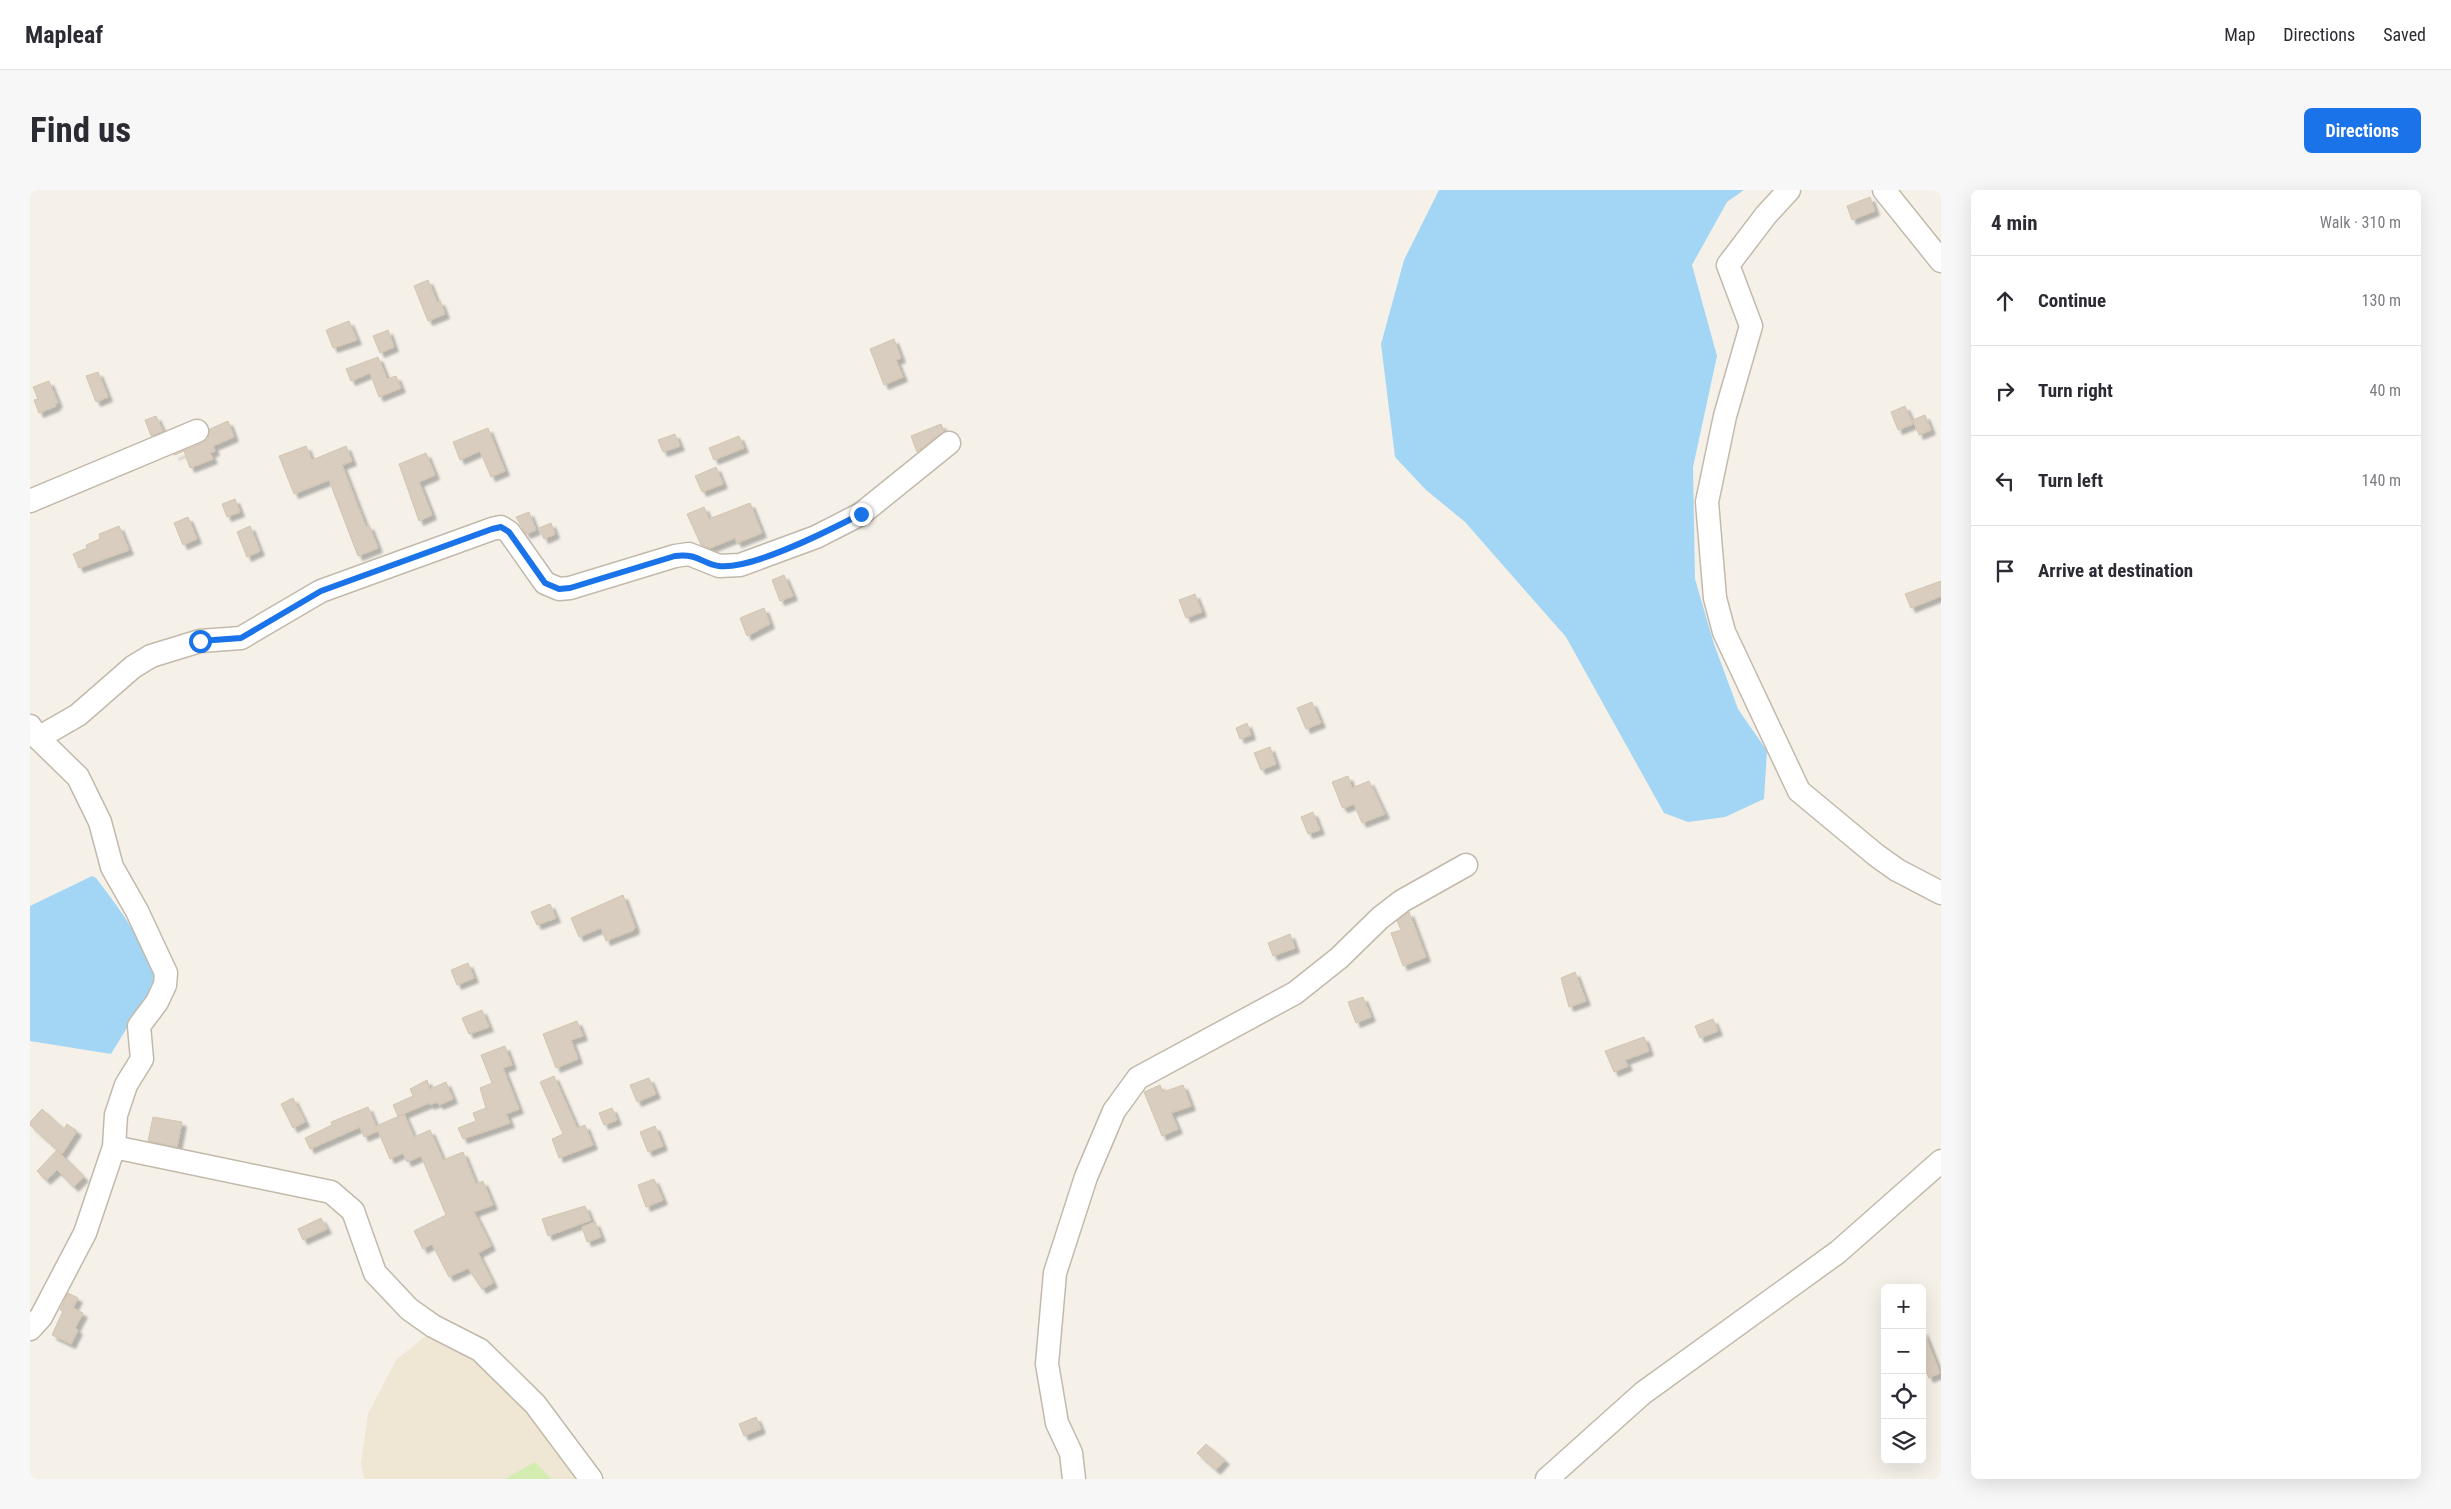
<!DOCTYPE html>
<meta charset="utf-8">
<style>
:root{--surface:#fff;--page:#f7f7f7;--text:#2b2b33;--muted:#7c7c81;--line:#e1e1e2;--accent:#1a73e8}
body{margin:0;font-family:"Roboto Condensed",sans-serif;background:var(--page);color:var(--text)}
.controls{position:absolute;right:15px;bottom:15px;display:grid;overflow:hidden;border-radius:8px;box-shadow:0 5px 20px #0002}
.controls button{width:45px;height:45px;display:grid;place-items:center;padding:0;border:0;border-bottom:1px solid var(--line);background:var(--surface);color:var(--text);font:25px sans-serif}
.stop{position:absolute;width:15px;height:15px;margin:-11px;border:4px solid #1a73e8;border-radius:50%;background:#fff}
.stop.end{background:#1a73e8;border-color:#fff;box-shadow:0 1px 5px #0008}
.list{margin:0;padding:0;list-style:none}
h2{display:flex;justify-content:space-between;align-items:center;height:65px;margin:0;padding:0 20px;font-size:21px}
h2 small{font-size:16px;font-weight:400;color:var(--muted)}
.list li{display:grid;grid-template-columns:32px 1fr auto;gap:15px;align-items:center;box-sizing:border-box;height:90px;padding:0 20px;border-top:1px solid var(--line)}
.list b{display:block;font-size:19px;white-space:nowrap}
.list em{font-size:16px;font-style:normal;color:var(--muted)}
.icon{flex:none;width:28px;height:28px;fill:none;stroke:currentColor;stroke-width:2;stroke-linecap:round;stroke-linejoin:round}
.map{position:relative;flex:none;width:1911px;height:1289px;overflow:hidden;border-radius:8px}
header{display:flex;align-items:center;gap:30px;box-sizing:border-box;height:70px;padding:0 25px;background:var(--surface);border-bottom:1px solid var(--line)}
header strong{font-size:24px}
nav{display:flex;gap:28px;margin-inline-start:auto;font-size:18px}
.intro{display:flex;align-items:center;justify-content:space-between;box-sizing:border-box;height:120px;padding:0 30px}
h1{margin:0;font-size:35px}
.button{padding:12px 22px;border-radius:8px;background:var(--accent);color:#fff;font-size:18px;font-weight:700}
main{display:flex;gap:30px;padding:0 30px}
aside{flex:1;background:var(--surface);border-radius:8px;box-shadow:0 5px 20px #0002}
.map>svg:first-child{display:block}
</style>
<header>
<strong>Mapleaf</strong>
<nav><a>Map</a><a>Directions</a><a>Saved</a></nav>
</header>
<div class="intro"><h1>Find us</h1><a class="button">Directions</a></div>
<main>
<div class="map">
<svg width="1911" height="1289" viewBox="0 0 1911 1289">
<defs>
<filter id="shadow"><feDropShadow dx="4.5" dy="4.5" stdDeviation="1" flood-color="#0004"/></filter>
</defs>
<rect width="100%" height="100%" fill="#f5f1e9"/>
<!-- education -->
<path fill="#efe6d3" d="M402,1141L449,1164L556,1289H334L331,1273L338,1224L366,1170Z"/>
<!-- green -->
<path fill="#d3ecb0" d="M505,1272L521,1289H475Z"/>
<!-- water -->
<path fill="#a3d6f5" d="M1409,0H1714L1697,12L1662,75L1687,166L1663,277L1665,389L1684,454L1708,519L1737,561L1734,609L1695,627L1658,632L1634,623L1536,447L1435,332L1396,300L1365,267L1351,154L1374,70Z
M62,686L66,688C89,718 116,754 126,790L81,864L0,851V716Z"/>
<!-- building -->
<path fill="#d8cdbe" stroke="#d3c5b1" filter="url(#shadow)" d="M1840,7L1845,21L1822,30L1817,16Z
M398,90L407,112L410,111L415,124L398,131L384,96Z
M319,131L327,150L303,158L296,140Z
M358,140L364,157L350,163L343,146Z
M864,149L871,168L866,170L873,187L854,195L840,159Z
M348,167L357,189L366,186L371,198L349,207L340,183L321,191L316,179Z
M68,182L78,207L66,212L56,186Z
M19,191L28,213L25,214L26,216L9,223L4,210L8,209L3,197Z
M1875,216L1883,234L1868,240L1861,222Z
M1895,225L1901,240L1889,245L1883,230Z
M126,226L133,241L121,246L115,230Z
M198,231L204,247L183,256L185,261L180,263L183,269L160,278L154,261L144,265L172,253L178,249L180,239Z
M911,234L914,241L887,262L881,246Z
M458,238L475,281L461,287L450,261L430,270L423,252Z
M645,244L650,256L633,262L628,250Z
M709,246L714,258L684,270L679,258Z
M276,256L282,270L316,256L322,271L312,275L336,337L339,335L348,358L328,366L299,290L264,304L249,266Z
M396,263L405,285L389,292L402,325L389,331L369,274Z
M686,277L693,294L672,302L665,286Z
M205,309L210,322L197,327L192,314Z
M720,313L732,343L707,353L705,348L680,358L671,355L657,324L674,317L679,329Z
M499,322L506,340L496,344L486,327Z
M158,327L167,349L153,355L144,333Z
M521,333L525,344L514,349L509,338Z
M89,336L99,360L49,378L43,364L57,358L56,355L70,349L69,344Z
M220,336L230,361L217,367L207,342Z
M754,385L763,406L750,411L742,390Z
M1911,391V406L1881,418L1875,404Z
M1165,404L1172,422L1156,428L1149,410Z
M734,418L740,434L717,446L710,428Z
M1282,512L1291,533L1276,539L1267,518Z
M1217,533L1221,545L1210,549L1206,538Z
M1240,557L1246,574L1231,580L1224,563Z
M1318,586L1322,598L1339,591L1355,624L1332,633L1324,614L1314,618L1312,617L1302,592Z
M1283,622L1290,640L1278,644L1271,627Z
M593,705L605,737L604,740L576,751L571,738L549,747L541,728Z
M520,714L526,728L507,735L501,722Z
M1379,722L1396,767L1373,776L1361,743L1371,740L1367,731Z
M1260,744L1265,758L1243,766L1238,753Z
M438,773L444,788L427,795L421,780Z
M1545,782L1556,811L1539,817L1531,788Z
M1333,807L1341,827L1326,833L1318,812Z
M452,820L459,837L439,844L432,828Z
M1683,829L1688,841L1670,848L1665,836Z
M547,831L553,846L541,850L548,869L526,878L513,844Z
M1614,847L1619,861L1595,870L1598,876L1584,882L1575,861Z
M475,856L482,875L473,878L489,919L476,924L480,933L433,949L428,938L446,931L443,923L456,918L450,898L462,893L451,865Z
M524,886L547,938L555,935L563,955L529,968L522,949L533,944L510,892Z
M619,888L626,904L607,912L600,895Z
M397,890L400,899L416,892L423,909L409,915L407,912L400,915L399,913L368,926L363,915L383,906L380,899Z
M1130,895L1133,902L1153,895L1161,916L1141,923L1148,939L1132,946L1114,902Z
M263,908L275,932L263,938L251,914Z
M338,917L346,936L374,924L384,947L400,940L413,970L433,962L446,994L453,991L463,1015L444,1022L461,1056L448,1063L463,1093L452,1099L438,1078L419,1087L402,1054L393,1059L384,1041L416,1025L391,966L377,972L373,963L360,969L348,941L334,947L330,937L280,959L275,948L302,935L301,932Z
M582,918L587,930L574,935L569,923Z
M12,919L34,939L37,934L47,941L32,964L0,935V932Z
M123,927L152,932L147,957L118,951Z
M625,936L633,956L618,962L610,942Z
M27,960L54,987L44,997L27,980L16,990L7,981Z
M624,989L633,1010L616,1017L608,995Z
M555,1016L561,1030L518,1046L512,1029Z
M291,1028L297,1039L273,1050L268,1039Z
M565,1032L571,1047L557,1052L552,1037Z
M38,1103L48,1108L43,1118L53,1123L45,1138L48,1140L41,1154L22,1145L33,1121L30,1120Z
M1893,1140L1910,1183L1899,1188L1892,1173Z
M726,1227L731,1239L714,1246L709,1234Z
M1176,1254L1195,1270L1186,1280L1167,1263Z"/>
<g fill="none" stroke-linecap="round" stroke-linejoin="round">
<defs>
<path id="minor" d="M1759,0L1736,25L1698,75L1721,136L1695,226L1677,312L1685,408L1694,442L1769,601L1846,665L1867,680L1911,703
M1854,0L1911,71
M0,311L167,241
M0,536L8,548L48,587L70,632L82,677L107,721L136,783L135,795L127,812L109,836L112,869L96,895L86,925L84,957L55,1043L11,1127L0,1139
M8,548L48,525L103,477L121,466L170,451L211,448L291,401L462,339L471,337L479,342L515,393L529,399L540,398L645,366L659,364L689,376L710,375L786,347L831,324L919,253
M84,957L301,1002L323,1021L345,1083L379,1119L403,1136L450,1160L505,1214L561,1289
M1044,1289L1041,1263L1027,1233L1017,1174L1025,1083L1056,987L1084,921L1108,888L1265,803L1309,768L1350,728L1372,711L1436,675
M1517,1289L1613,1203L1808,1062L1911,971"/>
</defs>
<!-- minor casing -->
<use href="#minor" stroke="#c2b9ab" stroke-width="25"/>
<!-- minor -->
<use href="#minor" stroke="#fff" stroke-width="22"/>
</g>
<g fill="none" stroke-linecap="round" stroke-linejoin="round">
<!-- route -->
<path stroke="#1a73e8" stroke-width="6" d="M170,451L211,448L291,401L462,339L471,337L479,342L515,393L529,399L540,398L645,366C669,363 672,374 689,376C722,380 800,340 831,324"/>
</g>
</svg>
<div class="controls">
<button>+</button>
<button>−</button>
<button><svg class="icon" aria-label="locate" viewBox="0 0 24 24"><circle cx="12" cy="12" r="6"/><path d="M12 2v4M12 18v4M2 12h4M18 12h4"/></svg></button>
<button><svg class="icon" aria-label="layers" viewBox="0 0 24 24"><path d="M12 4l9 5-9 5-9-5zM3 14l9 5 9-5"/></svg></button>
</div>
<div class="stop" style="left:170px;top:451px"></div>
<div class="stop end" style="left:831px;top:324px"></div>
</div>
<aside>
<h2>4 min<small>Walk · 310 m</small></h2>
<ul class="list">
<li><svg class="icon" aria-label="ahead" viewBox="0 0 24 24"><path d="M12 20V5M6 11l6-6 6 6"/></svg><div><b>Continue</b></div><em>130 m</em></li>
<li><svg class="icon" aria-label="right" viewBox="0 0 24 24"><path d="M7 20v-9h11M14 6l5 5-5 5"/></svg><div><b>Turn right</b></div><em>40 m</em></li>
<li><svg class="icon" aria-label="left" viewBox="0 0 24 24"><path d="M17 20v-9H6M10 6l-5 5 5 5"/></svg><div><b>Turn left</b></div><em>140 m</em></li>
<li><svg class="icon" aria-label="arrive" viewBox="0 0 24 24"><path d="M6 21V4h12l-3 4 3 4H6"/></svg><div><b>Arrive at destination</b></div></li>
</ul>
</aside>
</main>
